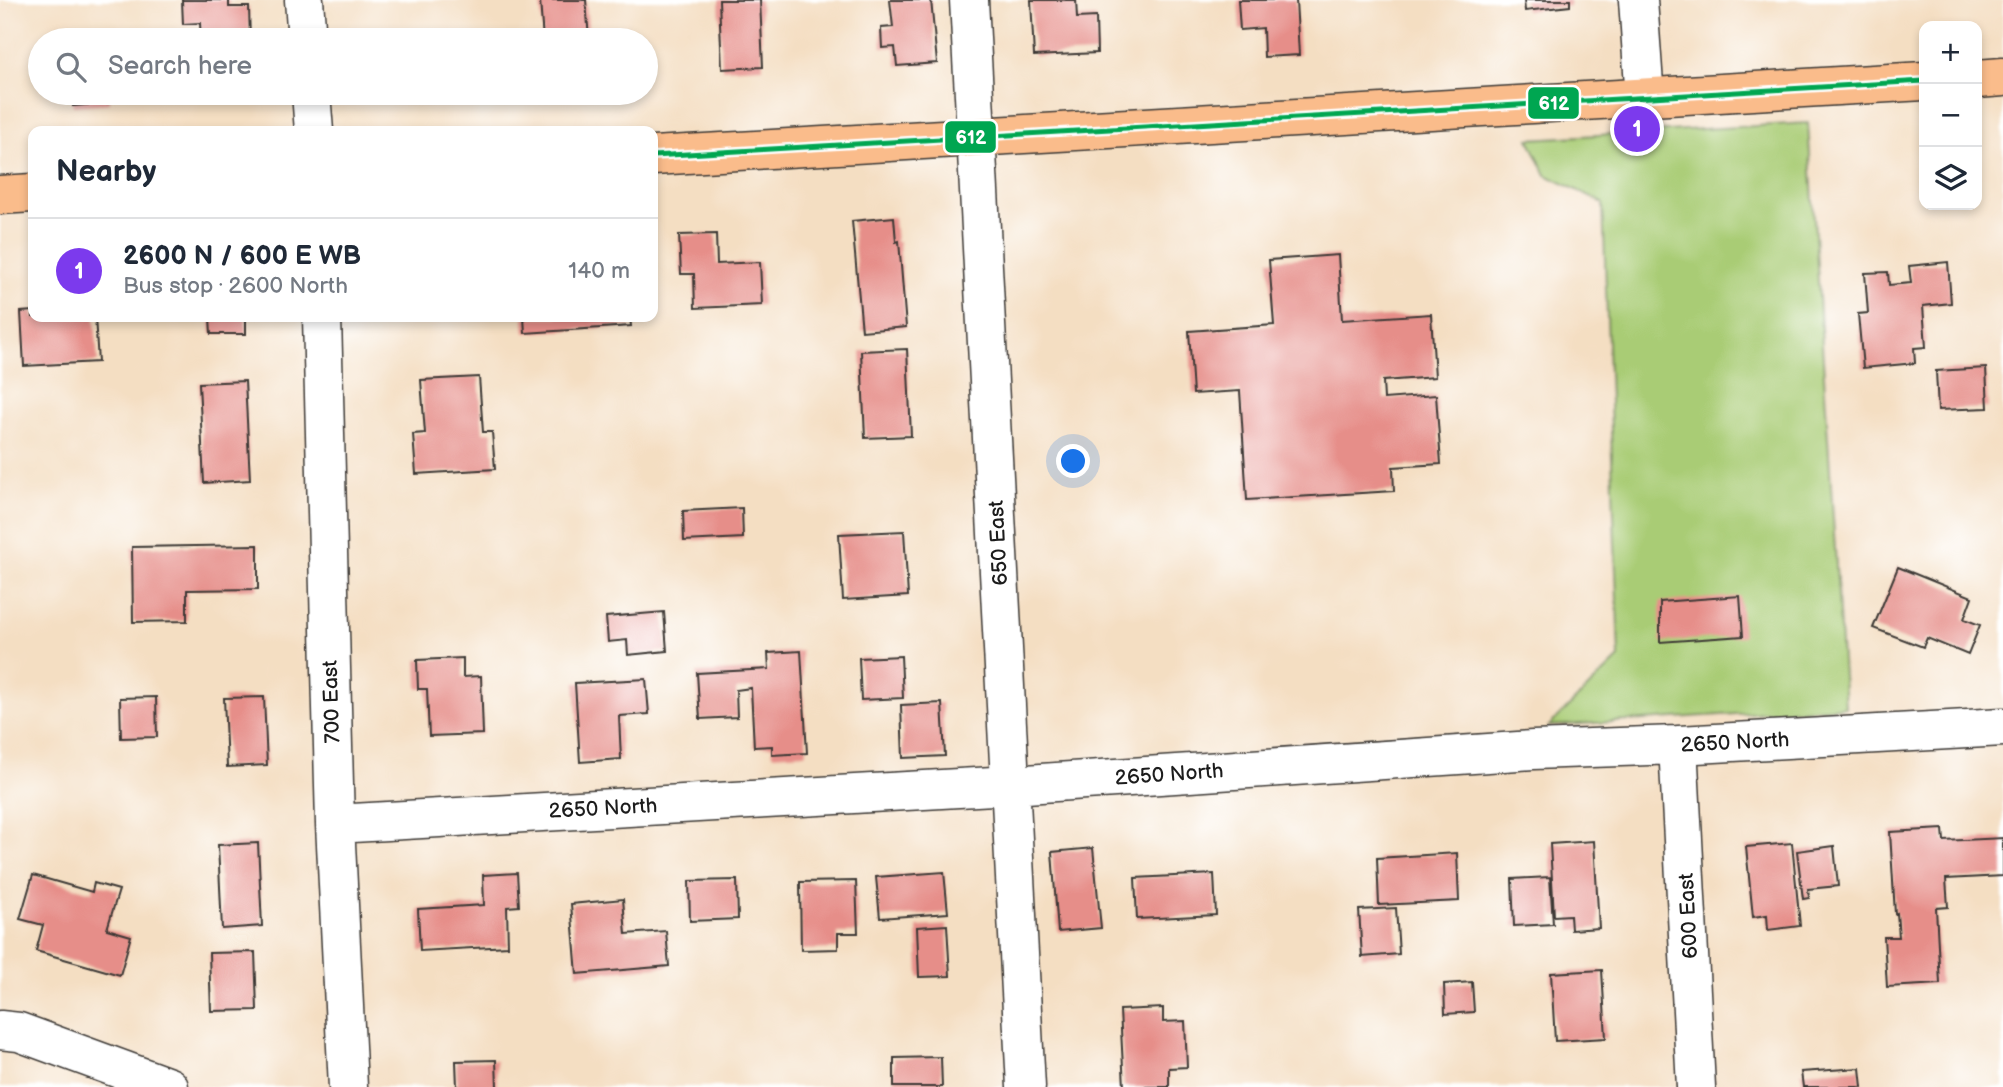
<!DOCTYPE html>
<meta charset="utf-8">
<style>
:root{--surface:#fff;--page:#f6f6f7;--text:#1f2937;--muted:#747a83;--line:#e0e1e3;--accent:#7c3aed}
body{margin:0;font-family:"Balsamiq Sans",sans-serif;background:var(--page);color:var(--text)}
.controls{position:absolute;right:21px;top:21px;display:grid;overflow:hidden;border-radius:14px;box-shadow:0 4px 10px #0003}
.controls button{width:63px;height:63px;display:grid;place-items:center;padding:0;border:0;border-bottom:2px solid var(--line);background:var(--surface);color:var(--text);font:35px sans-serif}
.you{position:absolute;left:1074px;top:462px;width:24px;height:24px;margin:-18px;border:5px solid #fff;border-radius:50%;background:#1a73e8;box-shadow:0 0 0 10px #1a73e833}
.badge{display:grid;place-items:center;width:46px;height:46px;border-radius:50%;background:var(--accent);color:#fff;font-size:23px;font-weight:700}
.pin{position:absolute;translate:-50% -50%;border:4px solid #fff;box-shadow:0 2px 7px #0006}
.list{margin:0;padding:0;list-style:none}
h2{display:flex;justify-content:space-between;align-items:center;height:91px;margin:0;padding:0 28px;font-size:30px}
h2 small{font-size:23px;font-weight:400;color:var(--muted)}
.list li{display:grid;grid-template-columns:46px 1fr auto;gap:21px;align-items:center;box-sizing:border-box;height:105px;padding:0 28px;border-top:2px solid var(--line)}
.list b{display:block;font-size:26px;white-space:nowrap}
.list p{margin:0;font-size:23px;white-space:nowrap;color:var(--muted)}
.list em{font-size:23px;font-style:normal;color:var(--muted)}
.icon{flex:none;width:38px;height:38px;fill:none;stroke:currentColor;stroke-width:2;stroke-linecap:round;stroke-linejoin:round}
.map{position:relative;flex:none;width:2003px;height:1087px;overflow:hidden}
.search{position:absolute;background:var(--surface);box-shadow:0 4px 10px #0003;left:28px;top:28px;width:630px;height:77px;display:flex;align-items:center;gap:18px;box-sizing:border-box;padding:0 24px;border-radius:38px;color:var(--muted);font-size:26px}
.panel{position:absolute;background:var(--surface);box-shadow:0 4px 10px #0003;left:28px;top:126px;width:630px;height:196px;border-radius:14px}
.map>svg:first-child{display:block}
</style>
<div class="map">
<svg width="2003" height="1087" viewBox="0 0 2003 1087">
<rect width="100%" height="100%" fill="#fff"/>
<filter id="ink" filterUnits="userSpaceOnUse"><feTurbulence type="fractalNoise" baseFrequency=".0143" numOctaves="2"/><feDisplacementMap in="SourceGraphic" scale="14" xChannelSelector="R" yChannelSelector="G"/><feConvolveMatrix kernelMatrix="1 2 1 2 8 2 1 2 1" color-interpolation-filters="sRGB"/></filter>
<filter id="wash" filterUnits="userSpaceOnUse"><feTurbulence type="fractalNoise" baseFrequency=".00686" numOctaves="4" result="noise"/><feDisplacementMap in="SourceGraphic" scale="28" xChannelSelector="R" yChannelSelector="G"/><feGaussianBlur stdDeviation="1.57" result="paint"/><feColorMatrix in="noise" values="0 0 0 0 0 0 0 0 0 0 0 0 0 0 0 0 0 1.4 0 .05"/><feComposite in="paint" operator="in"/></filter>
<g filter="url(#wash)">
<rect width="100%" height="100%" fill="#f4dec2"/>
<!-- green -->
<path fill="#a9cc75" stroke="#627448" stroke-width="2" d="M1808,123L1845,707L1549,726L1619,658L1603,203L1546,175L1529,139Z"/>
<g id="blocks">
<!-- building -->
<path fill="#e68e89" d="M182,0H229V7H249L250,40H201L200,23L183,24Z
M540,0H586L589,40H543Z
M719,0H760L763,67L722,69Z
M890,0H931L937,63L897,66L895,47L882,48L881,28L893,27Z
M1031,0H1076L1077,18L1096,17L1097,53L1034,56Z
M1238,0H1296L1299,55L1264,57L1263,28L1240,30Z
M1524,0H1570V6L1525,11Z
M439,32V40H387V33Z
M72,93H109L110,103L73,106Z
M388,93H440V96L389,98Z
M586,93H622V95L586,97Z
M894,217L896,242L899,241L906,327L862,331L852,221Z
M716,234L717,264L760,262L762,305L695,308L694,274H681L679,235Z
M1338,255L1342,320L1431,314L1435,377L1383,381L1384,399L1436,395L1441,464L1393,467L1394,491L1247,500L1240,391L1193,394L1189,331L1274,325L1269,260Z
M1948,262L1951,303L1923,306L1926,347L1914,348L1915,363L1863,368L1858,314L1868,313L1865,273L1888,272L1889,285L1911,283L1909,266Z
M33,311V317H95L98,362L24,366L21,312Z
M210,317H246V334H211Z
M524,317H630L631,326L525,333Z
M907,349L911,436L865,438L861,351Z
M1986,368L1988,408L1938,410L1936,371Z
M479,377L483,432H492L495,469L416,474L413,434L425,433L421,380Z
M245,381L250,480L204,483L199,383Z
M742,508L743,538L684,541L683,511Z
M904,531L908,596L843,600L839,534Z
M258,545V589L187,590V621L133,622L132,547Z
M1898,567L1972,597L1964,619L1980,625L1968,655L1927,638L1923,647L1873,628Z
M1740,596L1743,636L1660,642V602Z
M664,612L667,651L628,655L627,640L608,642L606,617Z
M801,651L807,753L772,755V746L754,747L751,688L736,690L737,717L700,719L697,673L769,669L768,653Z
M901,656L903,698L861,700L859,658Z
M463,658V677L481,676L483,734L429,736L427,689H418L417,660Z
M646,679L649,714L619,716L621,759L580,762L575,683Z
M156,697L157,737L121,738L120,698Z
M264,697L267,765L227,767L224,698Z
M942,703L945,756L903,758L901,705Z
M1943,829L1944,841L2003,838V876L1946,879L1948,907L1936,908L1940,984L1887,987L1884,937H1899L1897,913L1895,914L1890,832Z
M1594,841L1599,928L1571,930L1570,915L1554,916L1550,844Z
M258,843L262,926L222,929L218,845Z
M1792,843L1800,926L1768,930L1767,915L1753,917L1746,847Z
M1834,846L1838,886L1808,889L1809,898L1803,899L1797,851Z
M1093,848L1101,928L1058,932L1052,852Z
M1457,853L1459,901L1379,905L1377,858Z
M944,872L948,913L880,918L876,877Z
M517,873L519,906L507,907L508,946L420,951L418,909L484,905L483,875Z
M1214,874L1216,915L1137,919L1135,878Z
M33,875L92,892L94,883L119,890L107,929L131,936L120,975L36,951L43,925L20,919Z
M1550,877L1553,924L1514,926L1512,879Z
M737,880L738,919L690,921L689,881Z
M856,881L858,933H838V949L801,950L800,882Z
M623,899L626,934L666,931L669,966L577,974L571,904Z
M1396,908L1399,954L1362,957L1359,910Z
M947,925L950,976L919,977L917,927Z
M255,952L257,1010L211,1011L209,953Z
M1602,970L1606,1038L1555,1041L1551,973Z
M1472,982L1474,1012L1445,1014L1444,984Z
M1163,1008V1022L1185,1021L1187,1067L1169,1068V1087H1124L1120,1010Z
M941,1057L942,1087H894V1058Z
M496,1060L497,1087H457L456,1061Z
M1860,1068L1862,1087H1803L1801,1072Z"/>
</g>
</g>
<g filter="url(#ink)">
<use href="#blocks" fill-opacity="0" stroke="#3c3935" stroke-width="2"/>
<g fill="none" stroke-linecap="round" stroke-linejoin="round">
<defs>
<path id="minor" d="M304,0L307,40
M969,0L1026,1087
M1638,0L1645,99
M311,93L314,131
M322,317L335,824L348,1087
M1678,745L1696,1087
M335,824L1011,785L1533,750L1678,745L2003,727
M0,1030L19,1032L169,1087"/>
<path id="major" d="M1977,79L2003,77
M653,156L1924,81
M0,195L33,193"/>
</defs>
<!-- minor casing -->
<use href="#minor" stroke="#3c3935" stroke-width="41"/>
<!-- major casing -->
<use href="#major" stroke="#3c3935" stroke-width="41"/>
<!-- minor -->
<use href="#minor" stroke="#fff" stroke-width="38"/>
<!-- major -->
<use href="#major" stroke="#fabc8b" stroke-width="38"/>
<defs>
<path id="bus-1" d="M653,156L1924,81"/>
</defs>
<!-- bus-1 casing -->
<use href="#bus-1" stroke="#fff" stroke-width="10"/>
<!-- bus-1 -->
<use href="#bus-1" stroke="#00a651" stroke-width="5"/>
</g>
</g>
<g text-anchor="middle" stroke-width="5" stroke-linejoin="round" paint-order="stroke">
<!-- street labels -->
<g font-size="21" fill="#1c1c1c" stroke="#fff">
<text transform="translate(998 543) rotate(-93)" y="7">650 East</text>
<text transform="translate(331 702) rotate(-92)" y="7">700 East</text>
<text transform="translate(1735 742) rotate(-3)" y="7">2650 North</text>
<text transform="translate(1169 774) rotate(-4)" y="7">2650 North</text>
<text transform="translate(603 808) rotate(-3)" y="7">2650 North</text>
<text transform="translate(1688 916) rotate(-93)" y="7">600 East</text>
</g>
</g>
<g stroke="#fff" stroke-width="2.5">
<rect x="1527" y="86" width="53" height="34" rx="7" fill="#00a651"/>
<rect x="944" y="120" width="53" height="34" rx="7" fill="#00a651"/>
</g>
<g font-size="19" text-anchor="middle" font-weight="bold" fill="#fff">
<text x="1554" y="110">612</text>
<text x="971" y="144">612</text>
</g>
</svg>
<div class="controls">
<button>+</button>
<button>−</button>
<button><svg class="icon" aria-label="layers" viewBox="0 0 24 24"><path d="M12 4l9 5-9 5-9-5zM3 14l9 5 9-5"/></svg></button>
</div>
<div class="you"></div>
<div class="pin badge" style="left:1637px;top:129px">1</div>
<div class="search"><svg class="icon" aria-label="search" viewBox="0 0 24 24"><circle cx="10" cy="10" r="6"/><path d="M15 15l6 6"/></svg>Search here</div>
<section class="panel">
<h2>Nearby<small></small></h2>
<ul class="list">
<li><span class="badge">1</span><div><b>2600 N / 600 E WB</b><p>Bus stop · 2600 North</p></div><em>140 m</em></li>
</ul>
</section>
</div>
